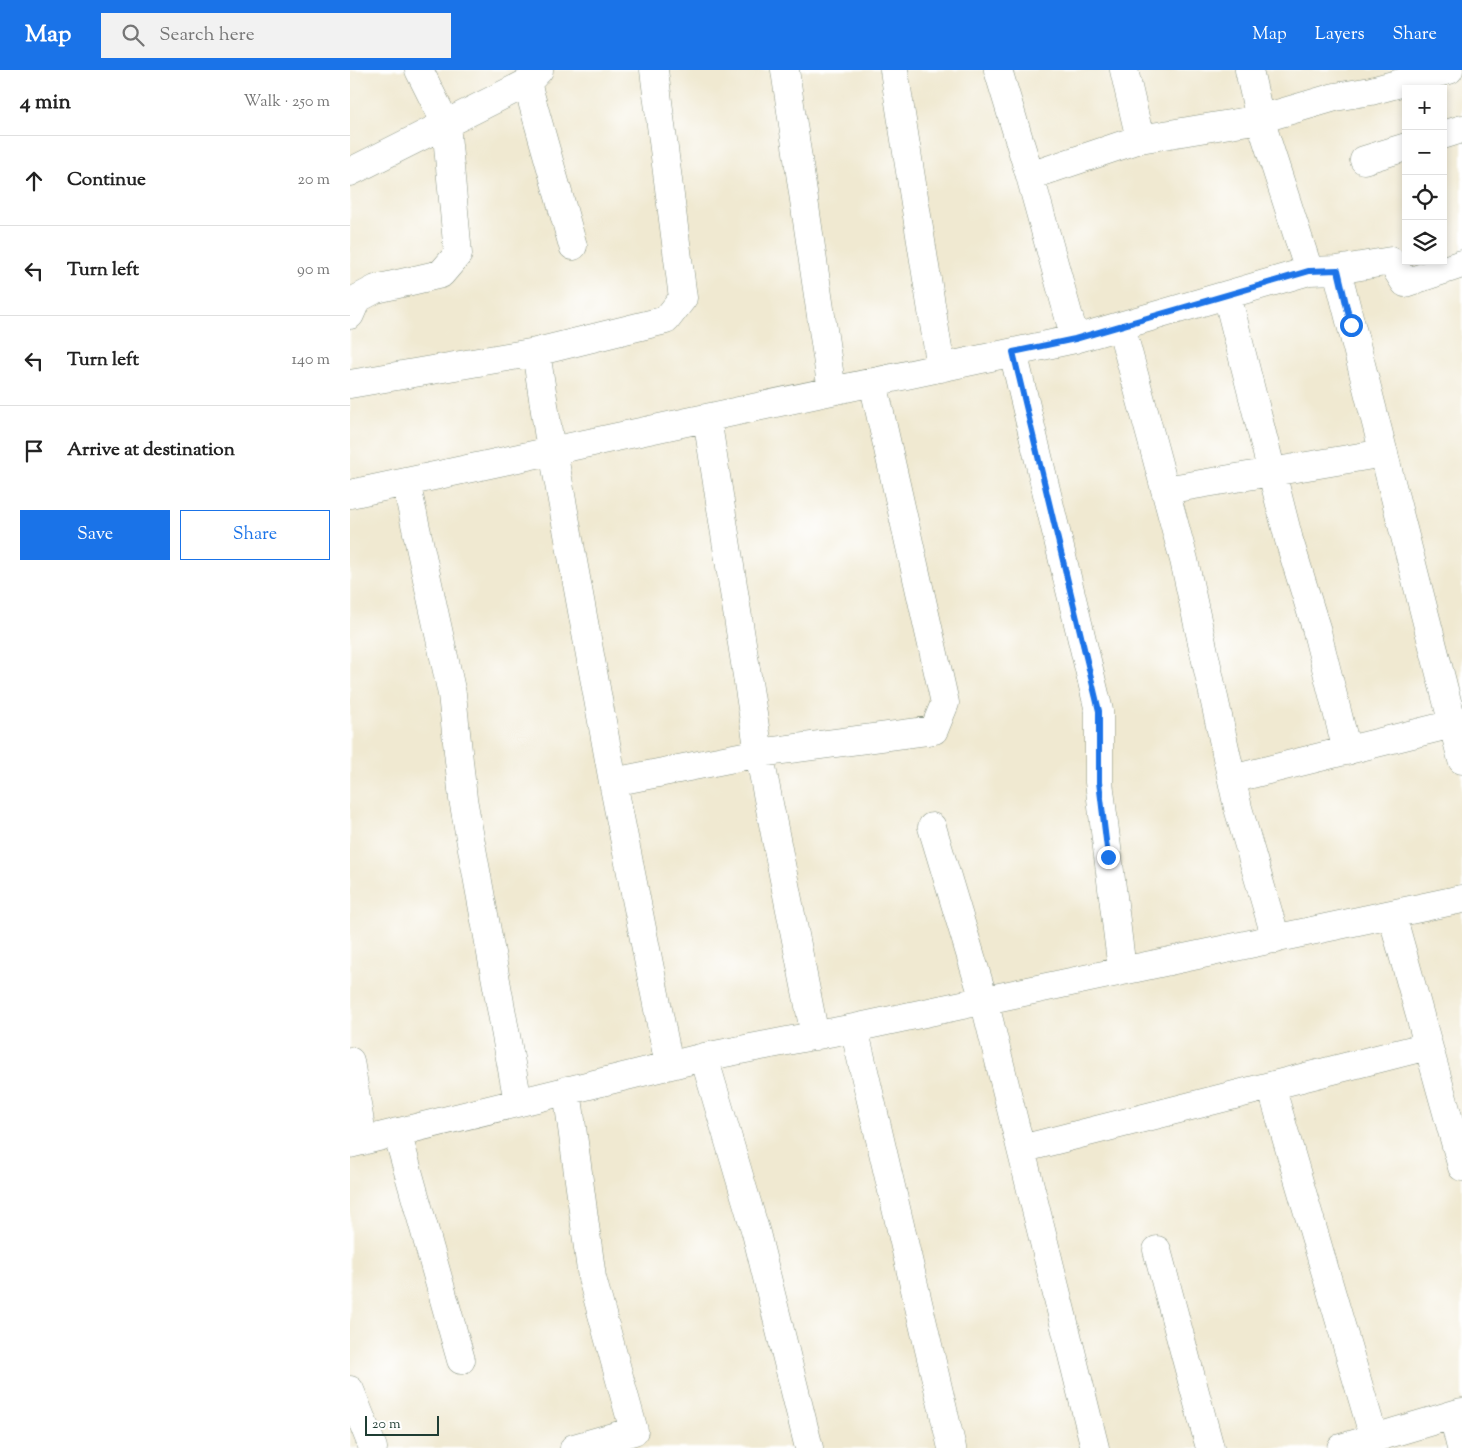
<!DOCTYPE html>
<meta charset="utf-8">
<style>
:root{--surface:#fff;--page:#f2f2f2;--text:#222;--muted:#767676;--line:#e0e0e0;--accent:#1a73e8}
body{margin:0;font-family:"Sorts Mill Goudy",serif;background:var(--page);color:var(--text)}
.controls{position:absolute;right:15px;top:15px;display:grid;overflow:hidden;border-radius:0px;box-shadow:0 2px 8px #0003}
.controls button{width:45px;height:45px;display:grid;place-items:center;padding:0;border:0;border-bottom:1px solid var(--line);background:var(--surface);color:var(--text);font:25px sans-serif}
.scale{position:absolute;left:15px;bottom:12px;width:74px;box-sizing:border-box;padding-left:5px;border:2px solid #1f3d34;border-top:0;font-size:14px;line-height:18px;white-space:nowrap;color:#1f3d34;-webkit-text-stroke:4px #fff;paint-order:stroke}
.stop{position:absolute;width:15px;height:15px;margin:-11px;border:4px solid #1a73e8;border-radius:50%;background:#fff}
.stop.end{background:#1a73e8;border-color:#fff;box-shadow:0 1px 5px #0008}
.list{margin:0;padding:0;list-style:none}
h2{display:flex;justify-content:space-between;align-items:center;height:65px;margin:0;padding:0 20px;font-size:21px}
h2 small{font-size:16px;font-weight:400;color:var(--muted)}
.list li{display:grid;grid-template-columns:32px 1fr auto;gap:15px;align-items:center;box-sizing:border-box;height:90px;padding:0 20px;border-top:1px solid var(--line)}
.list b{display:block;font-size:19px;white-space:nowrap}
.list em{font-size:16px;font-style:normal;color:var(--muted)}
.actions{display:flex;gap:10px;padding:15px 20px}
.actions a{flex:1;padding:11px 0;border:1px solid var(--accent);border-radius:0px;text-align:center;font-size:18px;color:var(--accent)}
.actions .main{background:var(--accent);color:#fff}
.icon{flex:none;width:28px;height:28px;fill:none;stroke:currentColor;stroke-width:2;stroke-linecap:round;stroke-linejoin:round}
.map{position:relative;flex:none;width:1112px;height:1378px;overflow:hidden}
header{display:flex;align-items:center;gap:30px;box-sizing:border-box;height:70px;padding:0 25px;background:var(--accent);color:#fff}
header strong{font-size:24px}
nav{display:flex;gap:28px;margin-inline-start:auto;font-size:18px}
.search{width:350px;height:45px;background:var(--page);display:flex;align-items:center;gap:12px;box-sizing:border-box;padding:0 18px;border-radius:0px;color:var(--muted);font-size:19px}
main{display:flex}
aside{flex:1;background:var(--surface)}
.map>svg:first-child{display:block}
</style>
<header>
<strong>Map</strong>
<div class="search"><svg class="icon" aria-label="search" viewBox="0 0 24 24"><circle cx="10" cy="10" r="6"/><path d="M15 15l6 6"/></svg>Search here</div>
<nav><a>Map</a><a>Layers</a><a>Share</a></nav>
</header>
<main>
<aside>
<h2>4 min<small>Walk · 250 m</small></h2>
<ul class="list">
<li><svg class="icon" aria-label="ahead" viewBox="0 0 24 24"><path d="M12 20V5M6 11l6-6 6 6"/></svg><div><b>Continue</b></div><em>20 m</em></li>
<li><svg class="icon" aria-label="left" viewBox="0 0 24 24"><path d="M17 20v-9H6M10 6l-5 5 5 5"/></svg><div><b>Turn left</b></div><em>90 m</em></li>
<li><svg class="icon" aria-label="left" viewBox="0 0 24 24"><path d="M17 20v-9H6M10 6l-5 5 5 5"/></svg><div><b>Turn left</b></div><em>140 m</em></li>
<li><svg class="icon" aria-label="arrive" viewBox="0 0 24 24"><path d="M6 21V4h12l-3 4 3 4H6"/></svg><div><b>Arrive at destination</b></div></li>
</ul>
<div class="actions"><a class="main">Save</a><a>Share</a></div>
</aside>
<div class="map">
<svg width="1112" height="1378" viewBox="0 0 1112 1378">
<rect width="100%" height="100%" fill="#fff"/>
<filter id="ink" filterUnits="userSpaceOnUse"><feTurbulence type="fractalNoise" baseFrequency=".02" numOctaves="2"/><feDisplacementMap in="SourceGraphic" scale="10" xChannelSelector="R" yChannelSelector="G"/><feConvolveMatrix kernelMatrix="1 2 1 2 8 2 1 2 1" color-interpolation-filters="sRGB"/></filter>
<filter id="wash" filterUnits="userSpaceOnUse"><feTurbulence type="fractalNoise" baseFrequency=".0096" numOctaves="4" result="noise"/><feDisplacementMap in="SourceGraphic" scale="20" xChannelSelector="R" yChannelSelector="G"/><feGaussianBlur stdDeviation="1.12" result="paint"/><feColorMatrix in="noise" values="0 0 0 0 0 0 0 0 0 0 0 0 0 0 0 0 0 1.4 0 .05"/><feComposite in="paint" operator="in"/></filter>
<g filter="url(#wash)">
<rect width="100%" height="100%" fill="#f0e9d1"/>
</g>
<g filter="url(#ink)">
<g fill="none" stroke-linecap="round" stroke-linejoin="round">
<defs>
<path id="street" d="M435,0L482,321
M544,0L591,298
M648,0L680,106
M899,0L910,49L959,201
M177,13L223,176
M1093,65L1112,59
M790,69L910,49L985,27L1021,21L1099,0
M1014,90L1056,77
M0,102L177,13L189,0
M987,200L1041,191L1055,213L1112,194
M877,225L939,470L966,558L997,681
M0,245L7,229L26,219L91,204L108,184L96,54L69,0
M771,256L834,490L888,738L926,869
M725,269L680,106L790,69L774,0
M186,282L201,381H203L263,712L319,995
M663,282L749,641V712L772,900
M0,314L186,282L316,250L333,228L304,0
M357,348L409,683L465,966
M56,412L102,624L113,729L168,1032
M815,420L1034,383
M0,424L725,269L959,201L987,200L1112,690
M882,709L1103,654
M263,712L409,683L584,660L595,633L523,312
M582,757L634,930L745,1378
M1042,845L1112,1097
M504,958L602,1378
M354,987L504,958L1112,829
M0,991L13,1071
M921,1016L1024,1368
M217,1020L242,1208L284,1361L224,1378
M47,1062L111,1290
M0,1074L354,987L406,1163L459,1378
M671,1079L1078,976
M807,1180L860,1378
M0,1320L23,1378
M1103,1345L1111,1378
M991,1378L1112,1342"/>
</defs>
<!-- street casing -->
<use href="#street" stroke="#889382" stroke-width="29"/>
<!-- street -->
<use href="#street" stroke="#fff" stroke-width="28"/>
</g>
</g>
<g fill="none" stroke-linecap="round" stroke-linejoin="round" filter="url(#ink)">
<!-- route -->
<path stroke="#1a73e8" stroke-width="6" d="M758,787L749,712V641L663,282L725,269L959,201L988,200L1001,255"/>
</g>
</svg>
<div class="controls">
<button>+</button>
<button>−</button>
<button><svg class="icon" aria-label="locate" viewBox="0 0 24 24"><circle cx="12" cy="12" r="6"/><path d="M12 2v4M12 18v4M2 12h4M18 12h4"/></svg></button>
<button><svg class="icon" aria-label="layers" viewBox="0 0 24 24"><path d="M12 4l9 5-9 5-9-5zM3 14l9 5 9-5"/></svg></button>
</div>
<div class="scale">20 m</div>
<div class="stop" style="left:1001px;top:255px"></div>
<div class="stop end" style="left:758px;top:787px"></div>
</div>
</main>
